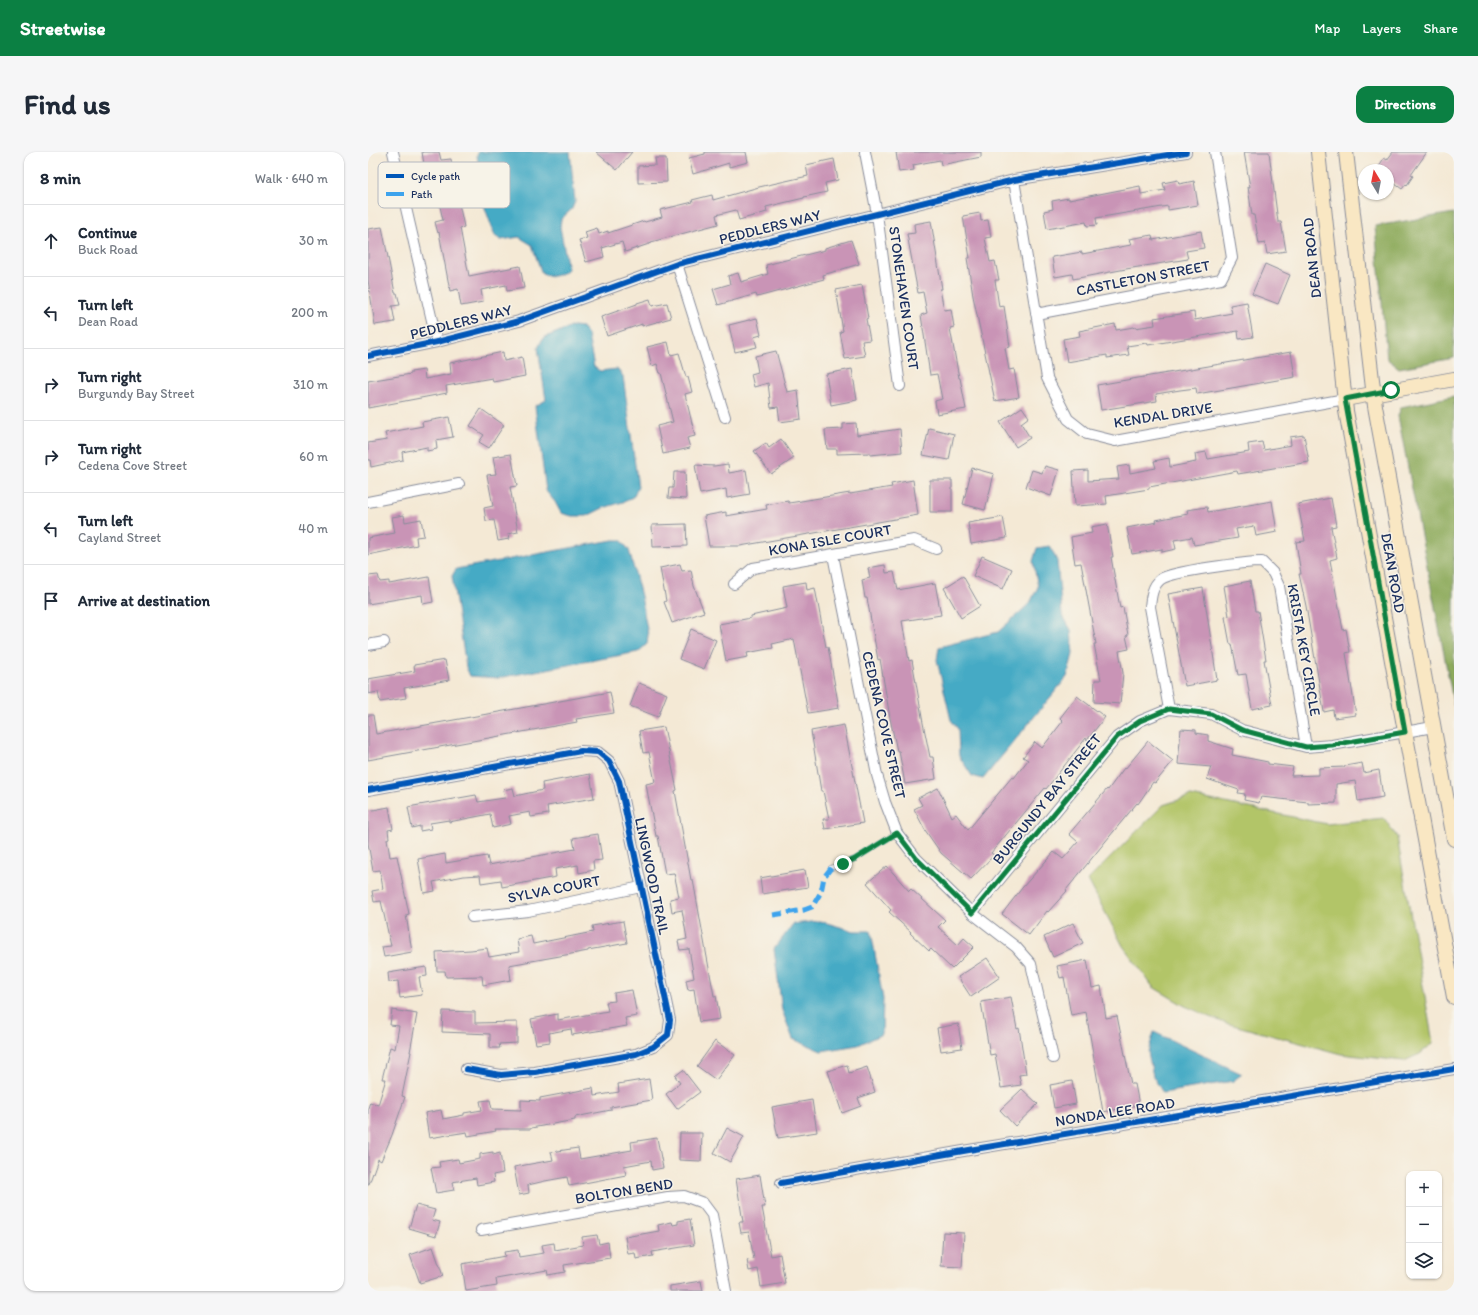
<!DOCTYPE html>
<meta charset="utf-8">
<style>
:root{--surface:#fff;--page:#f6f6f7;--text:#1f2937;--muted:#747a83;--line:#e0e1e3;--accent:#0b8043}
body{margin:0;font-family:Itim,sans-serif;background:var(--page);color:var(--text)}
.controls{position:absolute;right:12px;bottom:12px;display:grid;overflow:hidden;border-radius:8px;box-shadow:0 1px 3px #0004}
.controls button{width:36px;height:36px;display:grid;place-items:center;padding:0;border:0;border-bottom:1px solid var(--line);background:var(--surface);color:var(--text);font:20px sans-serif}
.compass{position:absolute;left:990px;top:12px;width:36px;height:36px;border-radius:50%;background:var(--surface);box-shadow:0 1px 3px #0004;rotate:350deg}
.stop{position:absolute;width:12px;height:12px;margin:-9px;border:3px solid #0b8043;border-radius:50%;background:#fff}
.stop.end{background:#0b8043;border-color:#fff;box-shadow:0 1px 4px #0008}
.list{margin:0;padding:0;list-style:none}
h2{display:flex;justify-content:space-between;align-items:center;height:52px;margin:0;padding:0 16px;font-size:17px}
h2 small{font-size:13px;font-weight:400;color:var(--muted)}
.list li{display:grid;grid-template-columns:26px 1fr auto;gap:12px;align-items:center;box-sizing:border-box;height:72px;padding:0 16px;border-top:1px solid var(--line)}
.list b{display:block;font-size:15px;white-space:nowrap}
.list p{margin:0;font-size:13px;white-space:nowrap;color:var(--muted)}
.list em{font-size:13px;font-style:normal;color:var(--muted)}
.icon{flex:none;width:22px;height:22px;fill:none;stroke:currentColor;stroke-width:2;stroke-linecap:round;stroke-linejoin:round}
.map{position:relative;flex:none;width:1086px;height:1139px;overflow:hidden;border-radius:12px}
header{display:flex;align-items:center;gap:24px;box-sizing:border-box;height:56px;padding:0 20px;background:var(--accent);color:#fff}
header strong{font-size:19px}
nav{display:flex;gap:22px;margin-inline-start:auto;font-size:14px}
.intro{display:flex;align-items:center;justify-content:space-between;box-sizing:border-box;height:96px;padding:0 24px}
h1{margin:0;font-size:28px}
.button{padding:10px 18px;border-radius:12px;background:var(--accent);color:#fff;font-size:14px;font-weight:700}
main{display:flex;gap:24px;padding:0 24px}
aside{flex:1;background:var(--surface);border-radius:12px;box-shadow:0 1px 3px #0004}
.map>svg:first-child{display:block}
</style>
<header>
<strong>Streetwise</strong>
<nav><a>Map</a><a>Layers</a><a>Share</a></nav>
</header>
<div class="intro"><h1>Find us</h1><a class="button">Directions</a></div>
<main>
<aside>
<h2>8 min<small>Walk · 640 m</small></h2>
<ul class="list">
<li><svg class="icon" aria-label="ahead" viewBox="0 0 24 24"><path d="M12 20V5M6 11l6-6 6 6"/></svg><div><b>Continue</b><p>Buck Road</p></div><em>30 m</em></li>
<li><svg class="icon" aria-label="left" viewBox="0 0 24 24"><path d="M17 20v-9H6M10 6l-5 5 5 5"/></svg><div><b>Turn left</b><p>Dean Road</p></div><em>200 m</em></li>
<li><svg class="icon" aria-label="right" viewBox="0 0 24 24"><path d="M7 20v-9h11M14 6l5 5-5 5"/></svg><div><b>Turn right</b><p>Burgundy Bay Street</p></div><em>310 m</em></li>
<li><svg class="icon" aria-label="right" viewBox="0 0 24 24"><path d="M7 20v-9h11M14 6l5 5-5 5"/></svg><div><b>Turn right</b><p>Cedena Cove Street</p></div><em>60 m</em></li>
<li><svg class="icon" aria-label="left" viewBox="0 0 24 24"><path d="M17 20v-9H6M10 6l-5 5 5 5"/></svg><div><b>Turn left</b><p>Cayland Street</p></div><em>40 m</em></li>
<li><svg class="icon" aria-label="arrive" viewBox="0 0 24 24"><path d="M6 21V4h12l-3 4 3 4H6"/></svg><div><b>Arrive at destination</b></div></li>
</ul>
</aside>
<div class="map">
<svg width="1086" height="1139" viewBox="0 0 1086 1139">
<rect width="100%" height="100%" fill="#f7f3e8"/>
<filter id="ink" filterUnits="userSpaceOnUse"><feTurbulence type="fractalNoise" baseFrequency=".025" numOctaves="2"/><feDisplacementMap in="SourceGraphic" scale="8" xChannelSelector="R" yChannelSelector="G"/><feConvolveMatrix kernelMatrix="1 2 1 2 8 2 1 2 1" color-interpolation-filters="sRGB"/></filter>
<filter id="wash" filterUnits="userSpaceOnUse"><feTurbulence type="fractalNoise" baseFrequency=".012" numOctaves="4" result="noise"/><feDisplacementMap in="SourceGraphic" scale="16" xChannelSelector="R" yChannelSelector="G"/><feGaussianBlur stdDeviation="0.9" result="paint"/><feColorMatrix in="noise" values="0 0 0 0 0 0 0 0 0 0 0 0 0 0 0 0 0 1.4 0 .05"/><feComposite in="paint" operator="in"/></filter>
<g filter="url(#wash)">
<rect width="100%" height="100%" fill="#f4e9d5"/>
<!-- green -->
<path fill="#b2c568" stroke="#667a63" d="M823,644L959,672L1016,666L1029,685L1065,891L1052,902L1036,909L973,902L854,870L817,854L785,835L755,794L720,728L795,653Z"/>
<!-- forest -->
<path fill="#8daa5c" stroke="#546c5d" d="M1086,61V206L1031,216L1019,207L1007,74Z
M1086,244V554L1030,264L1033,255Z"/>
<!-- water -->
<path fill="#45aac5" stroke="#306c92" d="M110,0H202L207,49L204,57L193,67L192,75L200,117C191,124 184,126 174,122L164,93L151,85L133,88L127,84L116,53L109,3Z
M205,174L214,175L220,184L226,215L232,219L249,217L255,224L270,335L266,344L258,349L235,356L219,364H204L193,361L187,350L178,339L167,254L178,248L170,196L175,186Z
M245,388H253L261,398L273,444L280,483L279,492L270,500L130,526L102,524L98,515L84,424L88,417Z
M682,394L689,409L694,462L703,478L705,502L699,525L615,627L604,624L591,604L590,577L583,568L569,508L571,495L630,480L662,451L670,435L665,409L669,396Z
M452,769L486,779H503L515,847L514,882L490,893L453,899L425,887L414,858L406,797L425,772Z
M786,880L874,922L865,929L795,941L785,924L780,900Z"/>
<g id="blocks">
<!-- building -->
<path fill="#c994b6" d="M54,0H71L73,8L83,7L86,29L82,30L86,48L90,47L96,75L92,76L101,124L152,114L156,136L139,139L138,133L113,138L115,150L93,154L90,137L82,139L71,80L70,81L67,70L75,68L69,41L61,43Z
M228,0H264L249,18Z
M337,0H378L380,10L361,15V11L325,22L321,6L337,2Z
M528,0H613V5L573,13L572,8L545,13L546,18L531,20Z
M876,0H901L910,70H913L918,99L899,102L897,91L891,92L886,63H884L880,35H882Z
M1025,0H1059L1043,23L1045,24L1039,33L1038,32L1034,37L1020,27V18H1012L1014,16L1011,14L1016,6L1019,8Z
M287,6H298L299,30L270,31V14L288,13Z
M466,7L470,28L457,31L459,40L436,45V46L398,55L399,60L371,68L368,58L348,63L350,72L283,90L284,91L257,100L254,90L234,96L236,105L218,110L211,88L219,86L217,80L229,76L231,82L240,79V81L276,69L277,70L294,65L292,58L325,50L324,48L344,43L345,48L391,35L440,24L438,13Z
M810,28L811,32L826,29L830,53L800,58V54L728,66L729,73L719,74L718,70L679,77L676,59L685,57L684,49L701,46V48L772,34L773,42L797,38L795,31Z
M612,61L613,69L620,68L623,85L617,86L622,110L627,109L631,128H627L631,155L636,154L642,195L637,196L641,218L646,217L651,245L627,249L605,144L599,106H602L595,64Z
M563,69L574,137H572L576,158L583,157L586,175L582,176L591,226H592L598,257L569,262L567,249L574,247L569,222L562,223L553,163L559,161L555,140L550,141L539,82L547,81L546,72Z
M14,75L27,141H29L32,153L24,154L27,170L7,173L0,128V77Z
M833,79L836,96L818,99L820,107L758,117L705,127L704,122L687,125L684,105L714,100V102L763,93L761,87L784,83L785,88Z
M483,88L491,112L455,123L456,127L389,145L388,142L350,153L345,137L362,132L360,124L370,121L373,130L400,122L398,113L457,98V96Z
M897,112L922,123L910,152L884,142Z
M494,133L500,166L498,167L502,188L494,189L497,204L477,207L472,180L475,179L468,138Z
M282,147L284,154L299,151L303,166L274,174V172L239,184L233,165L269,152V151Z
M879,150L885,185L871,187L870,179L858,181V180L780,193L779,191L759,194L761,203L739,206V203L699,210L695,187L712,184L711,179L747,172L748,178L766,175L767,176L787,173L786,166L826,160L827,168L864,161L862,153Z
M389,166L393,183L386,185L389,195L367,200L361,173Z
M300,190L303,203L311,201L318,225H320L324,240L317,242L327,284L319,286L322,296L295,302L289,274L305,270L293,221H292L289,212L284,214L279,195Z
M408,199L419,240L430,238L433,267L412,270L410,255L403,256L400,231L386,235L383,222L390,220L387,204Z
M135,200L136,209L154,205L157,224L125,230L124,226L78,234L79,241L0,256V229L43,222V220L56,218L57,227L83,222L82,211Z
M923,200L927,225L829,242L828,236L812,238L788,242L789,249L733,258L729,233Z
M484,217L489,248L463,253L458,222Z
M654,255L661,265L653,271L662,286L648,295L632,270Z
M113,257L136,273L121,296L111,290L116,283L102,274Z
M81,265L85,285L68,288L69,297L59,299V295L34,300L35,308L3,315L2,308H0V291L19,288L17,281L55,274L54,270Z
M488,271L489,283L532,277L534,300L502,303V301L469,302V297H459L457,278L475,277V272Z
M561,276L586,282L581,308L555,303Z
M936,283L941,310L870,322L869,319L781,335V337L738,344L739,352L707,354L705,319L720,318V329L751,327L749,315L761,313L762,321L788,316L786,309L801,306L802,315L828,310L827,302L838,300L840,307L881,300L880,292L894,290L896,298L923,293L922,285Z
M413,287L426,306L403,322L386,299L398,291L401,296Z
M143,302L149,334L142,335L150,380L140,382L141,387L130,389L126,368L118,369L116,356L125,354L119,323L128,322L125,305Z
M360,312L361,321L378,318L382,342L359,346L358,337L332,342L327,313L346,314Z
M677,314L691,318L683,344L658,335L664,318L674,321Z
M604,316L626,322L617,358L595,352Z
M306,320H317L318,347L300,346L301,336H305Z
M545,328L550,363L372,394H341L336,364L358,360V364L399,357L398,353L420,349L421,351L482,341V342L524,335L523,332Z
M562,328H584V360H562Z
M963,346L968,374L963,375L969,406L962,408L975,478L978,477L982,500L978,501L988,563L966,566L965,558L956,560L938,454L931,422H933L928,390L937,389L930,352Z
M904,349L909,380L888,384L886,374L868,377L870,386L826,393L824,385L806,388L808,397L794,400V397L764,402L759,376L789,370L788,368L820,362L819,358L839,355L840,360Z
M36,363L37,370L53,367L56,384L48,385L49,393L0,403V386L27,381L24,365Z
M635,365L639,386L603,392L600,371Z
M318,372L319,394L285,395L284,373Z
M739,372L745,405H743L752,456L755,455L760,483L758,484L761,497L751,499L755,521L752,552L726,550L727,528H733L726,492H728L713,411L707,412L703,385L724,381L723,375Z
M614,404L644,417L635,437L605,424Z
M312,412L314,419L323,418L326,434L336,460L304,471L296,450L298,449L292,416Z
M517,413L518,421L526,420L530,438L567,431L573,463L534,469L541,509L544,508L555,571L562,605H565L568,627L537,632L531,599H529L522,566L512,507L510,508L499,446H497L494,428L502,426L500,416Z
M10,423L12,430L21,429V432L61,425L65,450L55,452L54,443L0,452V424Z
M595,424L612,454L593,466L576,436Z
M882,429L887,459H890L898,508H896L904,553L884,557L878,522L870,523L864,492H862L857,465L861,464L856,434Z
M438,430L439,438L447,436L458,495H460L471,556L440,561L426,487L404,492L405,496L379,501L380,505L358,509L351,472L383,466V464L419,456L415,434Z
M835,436L849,528L817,534L800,442Z
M323,477L348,488L336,517L311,507Z
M77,508L81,528L36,536L38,546L12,550L10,540L0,542V527L47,519L46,513Z
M271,531L299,542L290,565L262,554Z
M242,540L246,561L208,567L209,570L0,608V563H5L8,582Z
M709,544L737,565L719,588L718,586L678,637L677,636L623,701L626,703L603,727L573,701L557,678L546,657L554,653L550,646L570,636L584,665L588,662L600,678L644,625L646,626L660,608L655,605L667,590L674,596L695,569L692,566Z
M476,573L495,671L457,677L455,667H461L455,639H453L443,579Z
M296,575L309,638L307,639L323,728H325L346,844H348L352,867L331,870L326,837L320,838L318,828L326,826L321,797L312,798L310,789L319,787L314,758L304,760L302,747L311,745L306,721L297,722L290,684H288L280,643L278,632L287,630L281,600L275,601L271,579Z
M813,577L828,578V581L840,583V589L865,597L864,603L900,610V612L925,615L923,624L951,623V616L977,615V614L994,611L996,621L1011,618L1015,645L990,649L987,629L968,632V651L940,652V650L893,645L891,651L876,648L877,642L870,641L871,638L839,627L843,615L810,612Z
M780,589L805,609L787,631L785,630L770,652L769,651L746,679L698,738L699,739L680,760L679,759L661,783L634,762L654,736L686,700L695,707L710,690L701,682L739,637L740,638L756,616L757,617Z
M222,622L226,646L179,654L180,662L163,665L162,660L141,664L143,672L125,676L122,662L81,670V668L62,671L63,677L52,679V674L44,676L40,655L108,643L110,650L137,646L135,638L145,636L147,644L175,638L174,631Z
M21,655L25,677L20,678L21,686L19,687L22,705L29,704L41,762L38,763L44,800L16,805L14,795L23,794L13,749L6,750L4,739L15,737L12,718L5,719L0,691V659Z
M230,682L234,708L225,709L226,718L211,721L210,713L187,717L188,725L134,735L133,728L113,731L112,723L96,724L65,730L67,739L56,741L50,707L77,702L78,711L119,704L121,713L207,697L205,686Z
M519,714L541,739L543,737L577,768L570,775L590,793L596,786L606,795L584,817L563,797L561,799L542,781L543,780L521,760L523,758L499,731Z
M437,718L440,735L394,742L392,726Z
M255,769L259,791L220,798V799L141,813L143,828L115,833L114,824L78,825L77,819H69L68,800L103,798L119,796L121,805L151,800L149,787L163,784L165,792L225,780L224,774Z
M705,771L715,791L685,805L676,785Z
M619,806L632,825L603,845L590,825Z
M719,808L724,836L733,834L738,866L749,864L763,932H767L771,953L735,960L718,860L703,863L696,825L692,826L689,814Z
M58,815L59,824L51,825L54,843L32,846L30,829L21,830L20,821Z
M264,838L269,864L257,866L259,874L204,883L203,877L181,881L182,890L168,892L163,867L190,862V868L240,859L238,850L247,849L246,841Z
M643,845L649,877L651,876L658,922L651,923L653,933L633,936L627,902L622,903L613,850Z
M24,858L49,862L42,900H43L34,944L37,945L24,983L13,1009L10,1007L1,1032H0V956L2,950L10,953L18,927H14L22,895L27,897L31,874L22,873Z
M75,859L107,860V871L149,870V891L131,892L132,896H122V882L74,880Z
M590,872L594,896L573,899L569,876Z
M347,889L367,903L348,928L329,914Z
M479,913L481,921L499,915L507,940L490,946L493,954L474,961L460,919Z
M315,918L332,940L309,957L298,942L312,931L307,924Z
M281,927L284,948L243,955V958L207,965V968L163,976V977H127L128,979L100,984L99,980L61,986L57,961L73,958L75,967L96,963V961L114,958L112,949L122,948L124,957L153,958V948L172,949V946L225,936L226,944L251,940L250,932Z
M704,929L708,952L686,956L682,933Z
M654,937L670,952L647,974L632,958Z
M444,948L449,980L410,986L404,955Z
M359,976L376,985L362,1010L346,1001Z
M312,981H334L333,1009L311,1008Z
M289,986L295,1016L284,1018L283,1009L256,1014L258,1023L201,1034L199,1025L177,1029L160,1033L161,1041L151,1043L146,1015L185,1008L183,1000L210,996L212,1007L264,998L263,990Z
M125,1000V1003L132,1001L135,1021L125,1023L126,1030L109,1033L108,1026L84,1030L86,1038L68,1041L63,1016L72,1015L71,1010L90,1007L91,1011L112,1007V1002Z
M392,1023L397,1055H394L403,1104L412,1102L417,1131L393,1135L390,1117L381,1119L379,1108L386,1107L381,1080L373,1081L371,1070H375L368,1027Z
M48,1053L67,1058L64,1068L72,1070L68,1084L41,1076Z
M322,1067L326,1093L284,1100L285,1104L268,1107L267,1101L260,1102L257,1085L291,1079L290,1073L304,1070L305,1073L310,1072V1069Z
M575,1080L596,1081L594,1115L573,1114Z
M229,1083L231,1092L240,1090L242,1106L196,1113L197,1120L180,1123L179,1118L128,1127L129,1134L98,1139L94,1112L137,1104L136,1100L150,1098L151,1105L176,1101L174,1093L186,1091L187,1098L215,1093L214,1085Z
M65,1095L75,1124L52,1131L42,1103Z
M333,1129L335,1139H302V1134Z"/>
</g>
</g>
<g filter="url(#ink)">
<use href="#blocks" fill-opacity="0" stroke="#888c9a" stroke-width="1"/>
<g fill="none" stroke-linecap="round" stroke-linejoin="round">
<defs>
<path id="lane" d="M463,716L487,707L529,681"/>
<path id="street" d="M25,0L69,190
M497,0L509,62L532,234
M646,28L679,226L700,267L719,282L747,289L977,247
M309,112L357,265
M668,162L853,127L864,106L847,0
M0,204L69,190L151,169L309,112L509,62L646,28L818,0
M0,350L91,332
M465,403L509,623L517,650L529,681L548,706L604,761L648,795L663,812L685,906
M366,432L385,416L546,388L568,397
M0,493L16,490
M801,557L782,455C783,445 784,434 793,427C805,419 878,410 894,410L905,421L911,434L938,595
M0,638L213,599L230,600L241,609L251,629L302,868L300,883L285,895L268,902L167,920L133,923L98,917
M604,761L749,585L772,569L801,557L843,562L874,578L938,595L964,593L1065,575
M104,765L160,759L273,735
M413,1031L601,998L1086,917
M113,1078L300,1045L316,1044L335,1051L344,1063L358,1139"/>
<path id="secondary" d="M950,0L978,259L1086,845
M978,0L1007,254L1086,687
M977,247L1086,227"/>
</defs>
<!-- lane casing -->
<use href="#lane" stroke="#888c9a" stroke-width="6"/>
<!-- street casing -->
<use href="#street" stroke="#888c9a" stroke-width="12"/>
<!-- secondary casing -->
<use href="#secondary" stroke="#888c9a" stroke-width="16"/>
<!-- lane -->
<use href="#lane" stroke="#fff" stroke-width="5"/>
<!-- street -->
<use href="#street" stroke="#fff" stroke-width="10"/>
<!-- secondary -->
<use href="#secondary" stroke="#f9e7c3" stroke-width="14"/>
<!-- quiet -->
<path stroke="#3da3ed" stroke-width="5" stroke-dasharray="10 5" stroke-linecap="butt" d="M405,763L436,758L444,755L453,740L456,725L463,716"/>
<defs>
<path id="cycleway" d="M0,204L69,190L151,169L309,112L509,62L646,28L818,0
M0,638L213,599L230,600L241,609L251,629L302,868L300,883L285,895L268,902L167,920L133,923L98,917
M413,1031L601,998L1086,917"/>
</defs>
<!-- cycleway casing -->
<use href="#cycleway" stroke="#f7f3e8" stroke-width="8"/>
<!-- cycleway -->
<use href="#cycleway" stroke="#0057b8" stroke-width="6"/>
</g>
</g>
<g fill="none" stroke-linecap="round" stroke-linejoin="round" filter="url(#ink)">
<!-- route -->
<path stroke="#0b8043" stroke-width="5" d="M475,712L487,707L529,681L548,706L604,761L749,585L772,569L801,557L843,562L874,578L938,595L964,593L1037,580L977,247L1023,238"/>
</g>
<g text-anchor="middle" stroke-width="3" stroke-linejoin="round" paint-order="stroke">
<!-- street labels -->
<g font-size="15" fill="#1b2f5e" stroke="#f7f3e8">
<text transform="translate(402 75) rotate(-14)" y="5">PEDDLERS WAY</text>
<text transform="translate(944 106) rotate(-96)" y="5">DEAN ROAD</text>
<text transform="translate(775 126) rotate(-11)" y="5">CASTLETON STREET</text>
<text transform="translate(536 146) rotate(82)" y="5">STONEHAVEN COURT</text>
<text transform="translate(93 170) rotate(-14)" y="5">PEDDLERS WAY</text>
<text transform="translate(795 263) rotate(-9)" y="5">KENDAL DRIVE</text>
<text transform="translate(462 388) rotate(-10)" y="5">KONA ISLE COURT</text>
<text transform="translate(1025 421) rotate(80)" y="5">DEAN ROAD</text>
<text transform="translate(936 498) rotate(80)" y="5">KRISTA KEY CIRCLE</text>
<text transform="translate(516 573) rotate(77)" y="5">CEDENA COVE STREET</text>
<text transform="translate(679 647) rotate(-51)" y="5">BURGUNDY BAY STREET</text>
<text transform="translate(284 724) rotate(78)" y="5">LINGWOOD TRAIL</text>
<text transform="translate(186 737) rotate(-11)" y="5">SYLVA COURT</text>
<text transform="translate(747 960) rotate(-9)" y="5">NONDA LEE ROAD</text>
<text transform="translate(256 1039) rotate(-9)" y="5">BOLTON BEND</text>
</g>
</g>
<!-- legend -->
<rect x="10" y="10" width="132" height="46" rx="6" fill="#f7f3e8" stroke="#b5b8bf" stroke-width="1"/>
<rect x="18" y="22" width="18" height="4" fill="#0057b8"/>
<rect x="18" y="40" width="18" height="4" fill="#3da3ed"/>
<g font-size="11" fill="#1b2f5e">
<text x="43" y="28">Cycle path</text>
<text x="43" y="46">Path</text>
</g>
</svg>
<div class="controls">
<button>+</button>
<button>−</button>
<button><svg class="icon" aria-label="layers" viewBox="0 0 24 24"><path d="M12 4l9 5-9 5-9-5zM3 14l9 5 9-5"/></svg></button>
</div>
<svg class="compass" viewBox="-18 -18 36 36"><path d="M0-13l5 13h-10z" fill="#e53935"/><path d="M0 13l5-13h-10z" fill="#747a83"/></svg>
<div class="stop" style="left:1023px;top:238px"></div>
<div class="stop end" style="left:475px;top:712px"></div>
</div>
</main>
